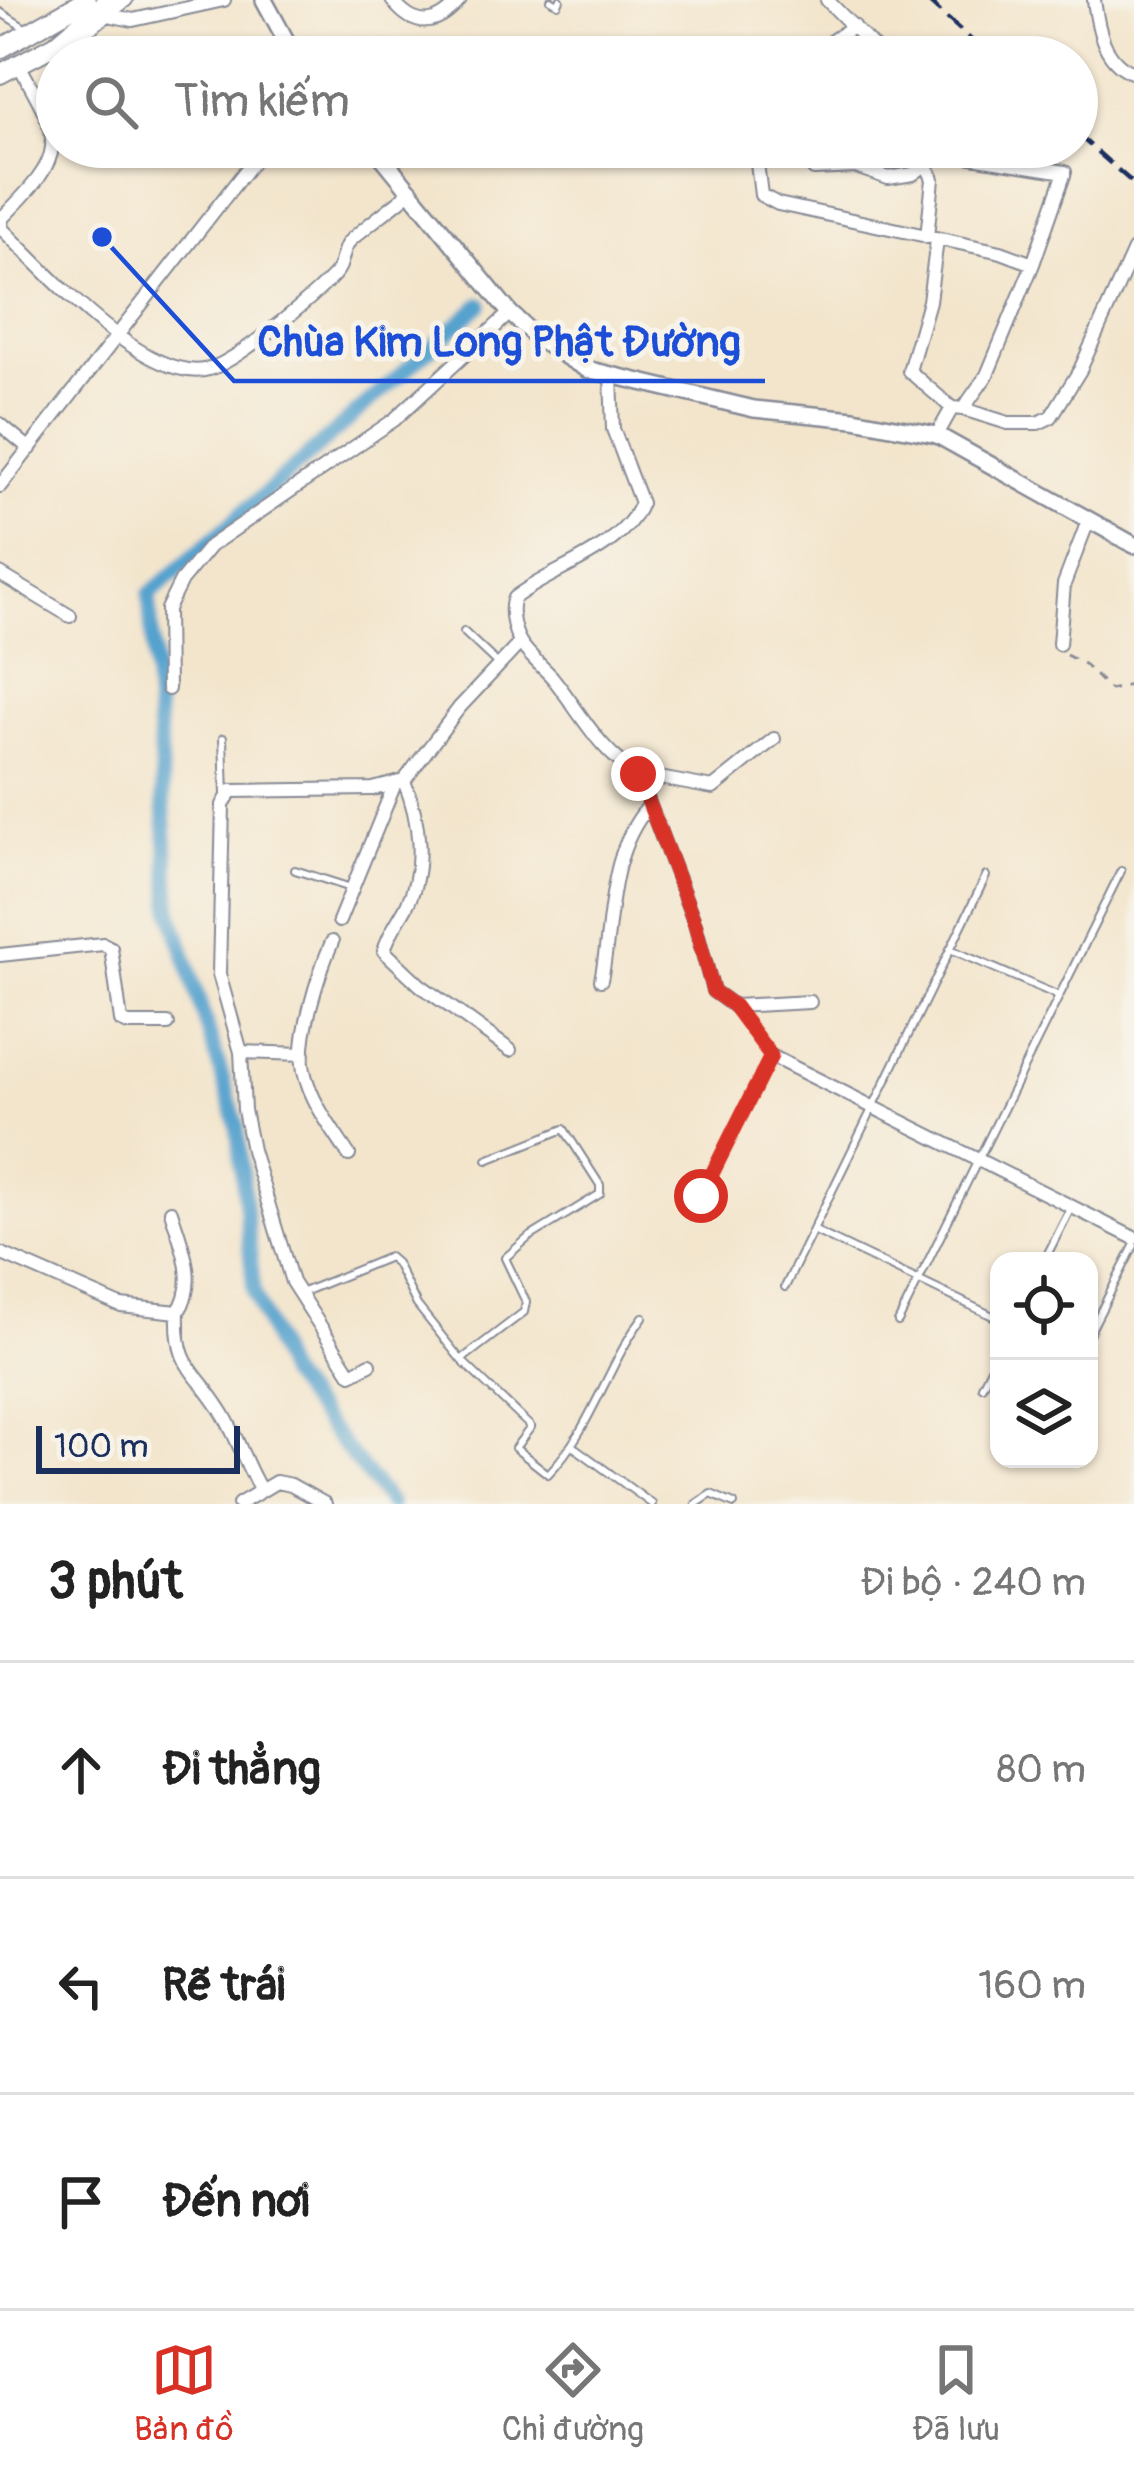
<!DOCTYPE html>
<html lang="vi">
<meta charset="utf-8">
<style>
:root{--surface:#fff;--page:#f2f2f2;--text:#222;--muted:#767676;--line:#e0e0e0;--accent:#d93025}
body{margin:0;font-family:Pangolin,sans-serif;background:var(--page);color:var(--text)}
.controls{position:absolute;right:36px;bottom:36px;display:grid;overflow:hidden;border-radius:24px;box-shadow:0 3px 9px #0004}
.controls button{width:108px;height:108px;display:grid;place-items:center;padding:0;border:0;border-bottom:3px solid var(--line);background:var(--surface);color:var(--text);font:60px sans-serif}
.scale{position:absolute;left:36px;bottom:30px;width:204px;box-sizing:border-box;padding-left:12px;border:6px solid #1b2f5e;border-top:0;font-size:33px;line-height:42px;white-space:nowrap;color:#1b2f5e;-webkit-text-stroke:9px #f7f3e8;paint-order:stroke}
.stop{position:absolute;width:36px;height:36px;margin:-27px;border:9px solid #d93025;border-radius:50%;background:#fff}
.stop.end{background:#d93025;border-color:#fff;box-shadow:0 3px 12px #0008}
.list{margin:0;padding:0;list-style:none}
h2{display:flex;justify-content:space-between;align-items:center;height:156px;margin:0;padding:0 48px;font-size:51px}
h2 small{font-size:39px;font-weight:400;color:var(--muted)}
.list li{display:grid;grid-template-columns:78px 1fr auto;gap:36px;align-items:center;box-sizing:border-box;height:216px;padding:0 48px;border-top:3px solid var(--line)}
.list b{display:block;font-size:45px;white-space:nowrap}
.list em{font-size:39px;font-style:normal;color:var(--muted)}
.icon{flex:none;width:66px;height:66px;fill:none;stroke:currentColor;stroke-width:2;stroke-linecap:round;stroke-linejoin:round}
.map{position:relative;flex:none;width:1134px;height:1504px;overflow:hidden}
.search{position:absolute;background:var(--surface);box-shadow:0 3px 9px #0004;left:36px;right:36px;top:36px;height:132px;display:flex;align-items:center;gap:30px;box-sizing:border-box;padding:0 42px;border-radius:66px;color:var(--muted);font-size:45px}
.sheet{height:804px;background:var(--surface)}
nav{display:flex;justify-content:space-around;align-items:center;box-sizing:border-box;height:168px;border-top:3px solid var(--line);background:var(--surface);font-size:33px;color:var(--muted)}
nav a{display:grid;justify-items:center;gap:6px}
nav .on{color:var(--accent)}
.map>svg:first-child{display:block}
</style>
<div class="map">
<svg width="1134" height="1504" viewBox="0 0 1134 1504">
<rect width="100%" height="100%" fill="#f7f3e8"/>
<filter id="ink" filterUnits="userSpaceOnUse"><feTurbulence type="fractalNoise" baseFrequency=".00833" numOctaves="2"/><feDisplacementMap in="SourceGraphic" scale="24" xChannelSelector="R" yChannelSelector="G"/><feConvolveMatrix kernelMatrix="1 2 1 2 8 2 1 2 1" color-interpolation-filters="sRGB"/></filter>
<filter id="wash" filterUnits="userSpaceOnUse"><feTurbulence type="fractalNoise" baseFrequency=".004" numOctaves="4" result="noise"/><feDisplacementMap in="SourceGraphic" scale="48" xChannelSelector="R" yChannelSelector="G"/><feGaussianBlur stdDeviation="2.7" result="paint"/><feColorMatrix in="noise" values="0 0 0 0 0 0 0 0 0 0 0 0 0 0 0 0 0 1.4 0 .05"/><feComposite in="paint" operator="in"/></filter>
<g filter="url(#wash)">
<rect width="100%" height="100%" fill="#f3e5cc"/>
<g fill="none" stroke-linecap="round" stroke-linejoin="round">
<!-- canal -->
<path stroke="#55a2ce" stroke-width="15" d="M390,1504L286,1374L254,1292L237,1125L171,909L149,595L481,304"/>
</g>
</g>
<g filter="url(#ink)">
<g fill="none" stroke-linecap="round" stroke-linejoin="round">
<defs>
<path id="service" d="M551,0L558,4L560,0
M0,12L25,28
M464,632L499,665
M223,738L225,794
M295,870L351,888
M950,949L1059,996
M701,1197L771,1056L736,1009
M813,1230L999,1319
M1044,1261L1070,1210
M785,1287L986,876
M303,1292L389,1257L396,1263L417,1305L461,1360L524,1312L526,1302L505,1258L528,1238L600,1194V1185L564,1129L487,1160
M898,1322L1121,871
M1089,1334L1134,1246
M461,1360L531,1427L515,1448L548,1474C592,1429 606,1367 643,1317
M982,1386L999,1352
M574,1447L652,1504
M696,1504L711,1494L734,1504"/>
<path id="minor" d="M392,0C414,29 437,28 460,0
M827,0L883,57
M1094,0C1098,30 1104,62 1134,73
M108,15L133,20L224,0
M73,37L89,29L126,0
M808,57L854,26
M19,65C64,144 68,152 2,218L1,228C43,268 146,386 209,369C238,361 312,298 334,275C344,265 341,253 348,243C355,234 400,202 412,190
M755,147L761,195L778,204L1001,252L1033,264L1065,172L959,155L938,156L913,174L888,178L856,167L814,169
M918,147L933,179L927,237
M937,240L929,301L909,371L952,408
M611,376L613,429L641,503C622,551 552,568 514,598C509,609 513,630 520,642C527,654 542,666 552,677C580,711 599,752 638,774L695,924L713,991L734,1006L810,1002
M963,409L1008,423H1038L1051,417L1080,370L1134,250
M0,424L30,449
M937,435L952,408L963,409L987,375L1033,264
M0,486L264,147
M0,574L70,616
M1059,644L1064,584L1088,521
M168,689L167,609L181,581L210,546L394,420L510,313
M638,774L713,788L774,739
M404,781C420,819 426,869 406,907C398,922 388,934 384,951L420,985L510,1050
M339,921L394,786
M332,942C319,972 297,1039 304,1071C311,1102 332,1129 349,1155
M0,955L103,944L111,948L121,1021L128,1024H168
M601,980C613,922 607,855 648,807
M241,1052L304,1054
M771,1056L1134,1238
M171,1211C181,1244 199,1281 178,1312
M0,1253L121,1306L178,1312C176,1370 195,1368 222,1412C237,1436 245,1464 260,1489
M370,1364L351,1374L292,1282L252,1150L244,1110L241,1052L219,974L223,805L231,791L373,789L404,781L459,708L520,643
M239,1504L276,1482L291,1485L325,1504"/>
<path id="tertiary" d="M264,0L295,57
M374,147L510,313L538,339L586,369L754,409L854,419L937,435L1134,545"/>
<path id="primary" d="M0,49L86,0
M0,74L55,45L108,0"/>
</defs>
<!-- service casing -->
<use href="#service" stroke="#878a95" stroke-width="10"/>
<!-- minor casing -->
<use href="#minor" stroke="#878a95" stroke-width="16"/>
<!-- tertiary casing -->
<use href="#tertiary" stroke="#878a95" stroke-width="20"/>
<!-- primary casing -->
<use href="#primary" stroke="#878a95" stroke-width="22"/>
<!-- path -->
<path stroke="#878a95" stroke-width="3" stroke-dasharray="9 9" stroke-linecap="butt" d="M1066,655L1084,664L1110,690L1134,684"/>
<!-- service -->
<use href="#service" stroke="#fff" stroke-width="6"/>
<!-- minor -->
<use href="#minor" stroke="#fff" stroke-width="12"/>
<!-- tertiary -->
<use href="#tertiary" stroke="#fff" stroke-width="15"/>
<!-- primary -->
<use href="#primary" stroke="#fff" stroke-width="18"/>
<!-- rail -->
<path stroke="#1b2f5e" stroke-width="4.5" stroke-dasharray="18 9" stroke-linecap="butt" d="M927,0L990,57
M1077,134L1134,184"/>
</g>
</g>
<g fill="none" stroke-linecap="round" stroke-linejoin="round" filter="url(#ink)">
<!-- route -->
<path stroke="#d93025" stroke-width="15" d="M638,774L695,924L713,991L734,1006L771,1056L701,1196"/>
</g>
<!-- callouts -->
<path fill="none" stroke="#1d4ed8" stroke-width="4.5" d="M102 237L234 381H765"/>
<circle fill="#1d4ed8" stroke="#f7f3e8" stroke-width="4.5" cx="102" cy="237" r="12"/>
<g font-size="42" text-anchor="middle" font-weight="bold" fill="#1d4ed8" stroke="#f7f3e8" stroke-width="10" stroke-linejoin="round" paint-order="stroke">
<text x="499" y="356">Chùa Kim Long Phật Đường</text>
</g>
</svg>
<div class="controls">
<button><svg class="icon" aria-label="locate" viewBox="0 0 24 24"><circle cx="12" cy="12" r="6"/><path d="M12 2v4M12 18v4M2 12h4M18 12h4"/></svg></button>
<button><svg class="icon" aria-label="layers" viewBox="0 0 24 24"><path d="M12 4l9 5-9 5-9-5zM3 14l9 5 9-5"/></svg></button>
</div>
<div class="scale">100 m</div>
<div class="stop" style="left:701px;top:1196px"></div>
<div class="stop end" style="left:638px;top:774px"></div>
<div class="search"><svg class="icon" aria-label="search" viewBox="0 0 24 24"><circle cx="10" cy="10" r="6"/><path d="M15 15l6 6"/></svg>Tìm kiếm</div>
</div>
<section class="sheet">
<h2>3 phút<small>Đi bộ · 240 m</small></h2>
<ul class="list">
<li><svg class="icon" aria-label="ahead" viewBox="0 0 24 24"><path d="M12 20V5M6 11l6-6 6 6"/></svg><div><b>Đi thẳng</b></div><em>80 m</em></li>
<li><svg class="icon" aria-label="left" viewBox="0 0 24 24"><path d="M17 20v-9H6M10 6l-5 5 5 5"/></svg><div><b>Rẽ trái</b></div><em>160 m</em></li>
<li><svg class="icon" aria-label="arrive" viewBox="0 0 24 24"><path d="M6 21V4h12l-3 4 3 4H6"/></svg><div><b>Đến nơi</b></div></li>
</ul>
</section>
<nav>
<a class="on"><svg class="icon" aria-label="map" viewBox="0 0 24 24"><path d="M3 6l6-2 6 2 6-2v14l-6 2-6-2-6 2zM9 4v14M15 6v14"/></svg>Bản đồ</a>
<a><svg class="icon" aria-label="directions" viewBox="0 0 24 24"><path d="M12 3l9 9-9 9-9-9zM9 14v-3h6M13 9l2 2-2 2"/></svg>Chỉ đường</a>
<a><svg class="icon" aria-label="saved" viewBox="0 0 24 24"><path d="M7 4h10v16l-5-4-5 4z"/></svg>Đã lưu</a>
</nav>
